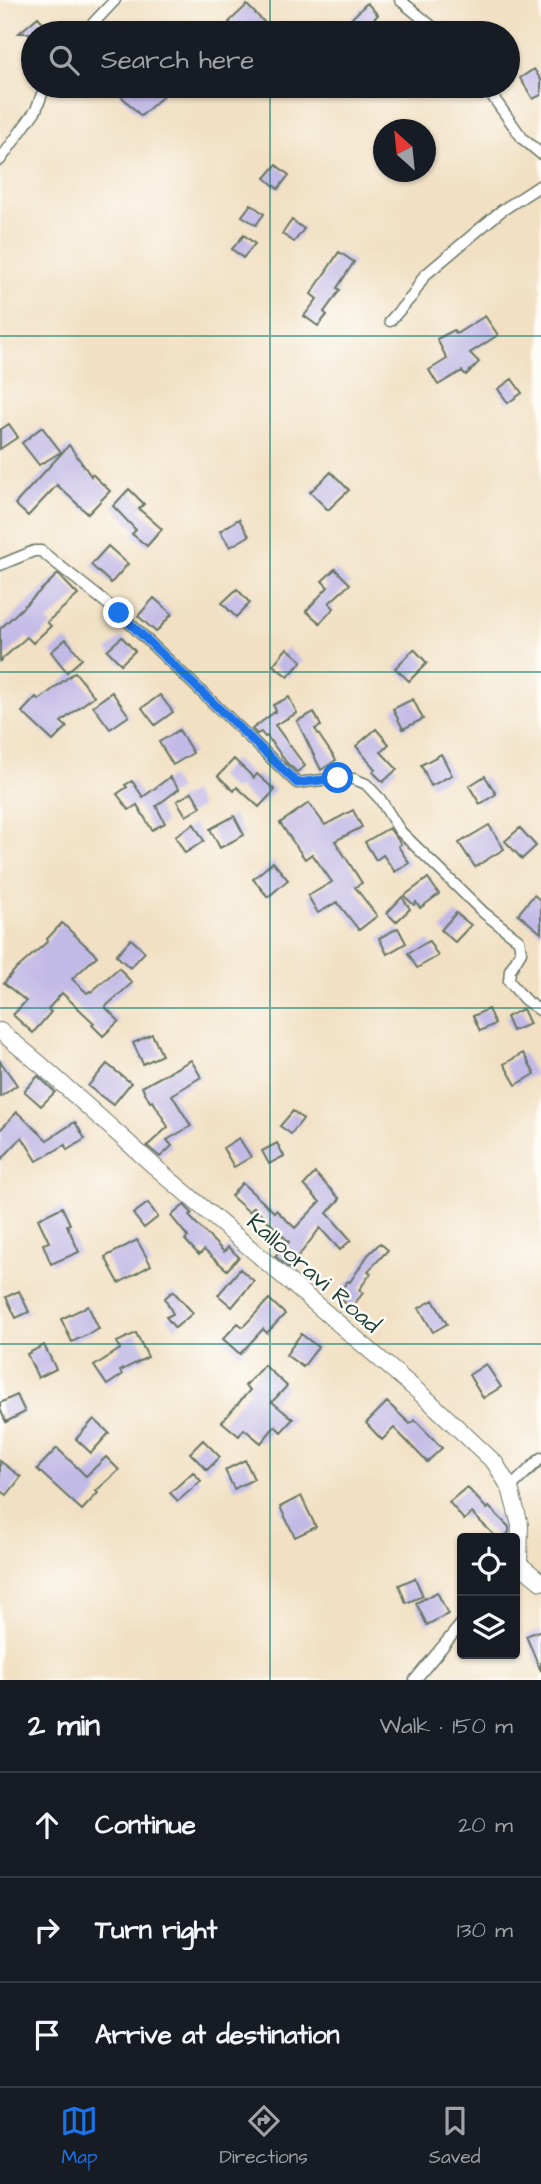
<!DOCTYPE html>
<meta charset="utf-8">
<style>
:root{--surface:#171b24;--page:#20242c;--text:#f1f3f6;--muted:#9ea1a6;--line:#363941;--accent:#1a73e8}
body{margin:0;font-family:"Architects Daughter",sans-serif;background:var(--page);color:var(--text)}
.controls{position:absolute;right:21px;bottom:21px;display:grid;overflow:hidden;border-radius:7px;box-shadow:0 2px 5px #0004}
.controls button{width:63px;height:63px;display:grid;place-items:center;padding:0;border:0;border-bottom:2px solid var(--line);background:var(--surface);color:var(--text);font:35px sans-serif}
.compass{position:absolute;left:373px;top:119px;width:63px;height:63px;border-radius:50%;background:var(--surface);box-shadow:0 2px 5px #0004;rotate:333deg}
.stop{position:absolute;width:21px;height:21px;margin:-16px;border:5px solid #1a73e8;border-radius:50%;background:#fff}
.stop.end{background:#1a73e8;border-color:#fff;box-shadow:0 2px 7px #0008}
.list{margin:0;padding:0;list-style:none}
h2{display:flex;justify-content:space-between;align-items:center;height:91px;margin:0;padding:0 28px;font-size:30px}
h2 small{font-size:23px;font-weight:400;color:var(--muted)}
.list li{display:grid;grid-template-columns:46px 1fr auto;gap:21px;align-items:center;box-sizing:border-box;height:105px;padding:0 28px;border-top:2px solid var(--line)}
.list b{display:block;font-size:26px;white-space:nowrap}
.list em{font-size:23px;font-style:normal;color:var(--muted)}
.icon{flex:none;width:38px;height:38px;fill:none;stroke:currentColor;stroke-width:2;stroke-linecap:round;stroke-linejoin:round}
.map{position:relative;flex:none;width:541px;height:1680px;overflow:hidden}
.search{position:absolute;background:var(--surface);box-shadow:0 2px 5px #0004;left:21px;right:21px;top:21px;height:77px;display:flex;align-items:center;gap:18px;box-sizing:border-box;padding:0 24px;border-radius:38px;color:var(--muted);font-size:26px}
.sheet{height:406px;background:var(--surface)}
nav{display:flex;justify-content:space-around;align-items:center;box-sizing:border-box;height:98px;border-top:2px solid var(--line);background:var(--surface);font-size:19px;color:var(--muted)}
nav a{display:grid;justify-items:center;gap:4px}
nav .on{color:var(--accent)}
.map>svg:first-child{display:block}
</style>
<div class="map">
<svg width="541" height="1680" viewBox="0 0 541 1680">
<rect width="100%" height="100%" fill="#fdfcf7"/>
<filter id="ink" filterUnits="userSpaceOnUse"><feTurbulence type="fractalNoise" baseFrequency=".0143" numOctaves="2"/><feDisplacementMap in="SourceGraphic" scale="14" xChannelSelector="R" yChannelSelector="G"/><feConvolveMatrix kernelMatrix="1 2 1 2 8 2 1 2 1" color-interpolation-filters="sRGB"/></filter>
<filter id="wash" filterUnits="userSpaceOnUse"><feTurbulence type="fractalNoise" baseFrequency=".00686" numOctaves="4" result="noise"/><feDisplacementMap in="SourceGraphic" scale="28" xChannelSelector="R" yChannelSelector="G"/><feGaussianBlur stdDeviation="1.57" result="paint"/><feColorMatrix in="noise" values="0 0 0 0 0 0 0 0 0 0 0 0 0 0 0 0 0 1.4 0 .05"/><feComposite in="paint" operator="in"/></filter>
<g filter="url(#wash)">
<rect width="100%" height="100%" fill="#f1e0c3"/>
<g id="blocks">
<!-- building -->
<path fill="#c2bae6" d="M367,3L378,15L363,29L352,18Z
M247,5L269,27L262,33H240L229,22Z
M38,17L53,33H19Z
M534,69L541,80V95L533,99L520,78Z
M127,86H153L163,96L141,116L119,94Z
M276,165L289,175L278,189L265,178Z
M251,204L264,214L256,225L242,216Z
M292,220L304,229L294,242L282,234Z
M244,235L255,244L243,258L232,249Z
M339,252L354,262L337,288L340,290L324,312L327,315L318,326L304,316L317,299L311,294Z
M485,316L498,335L470,353L479,362L466,375L462,371L438,385L429,370L447,359L437,339L454,330L456,334Z
M512,379L522,393L508,403L498,389Z
M9,424L18,437L0,449V430Z
M42,427L61,452L39,465L22,443Z
M69,445L91,476L92,474L110,491L88,514L57,485L28,516L15,504Z
M331,472L349,490L328,510L310,492Z
M129,489L144,504L139,509L162,529L147,546L132,534L136,530L113,506Z
M239,519L249,536L230,547L220,531Z
M108,546L128,564L111,583L91,565Z
M335,569L350,584L329,603L334,608L320,623L306,611L328,587L322,581Z
M58,574L78,595L47,622L51,626L33,643L27,637L0,661V629Z
M237,589L250,603L236,617L222,603Z
M154,598L172,614L156,632L138,616Z
M122,637L135,651L121,664L107,650Z
M66,639L82,659L67,672L51,652Z
M287,648L302,661L288,677L273,665Z
M414,649L427,663L409,681L395,668Z
M75,672L94,696L61,722L67,727L53,741L22,712L36,697L39,700Z
M112,692L129,716L110,729L93,706Z
M160,695L173,712L155,725L142,708Z
M289,697L297,713L275,725L305,766L297,772L287,763L267,736L265,737L261,732L257,734L252,729L276,711L273,705Z
M413,699L423,719L403,729L393,709Z
M314,712L321,726L315,729L336,760L321,770L297,721Z
M376,729L389,744L381,752L397,769L383,782L373,772L375,769L356,746Z
M179,730L193,753L173,765L159,742Z
M441,754L452,775L431,786L421,765Z
M234,759L254,778L257,774L275,790L259,807L237,787L234,791L218,776Z
M485,776L496,794L480,804L469,786Z
M170,777L179,789L156,806L165,823L152,830L137,805L129,810L117,794L127,787L125,785L132,781L143,797Z
M192,792L201,807L186,816L177,801Z
M309,803L325,825L353,810L362,827L335,841L362,883L355,887L377,916L359,930L337,902L318,913L308,896L332,882L312,854L305,859L280,823Z
M234,816L244,835L220,848L210,829Z
M194,824L204,841L185,853L175,836Z
M489,825L504,849L475,867L459,843Z
M389,828L401,844L398,846L409,863L395,872L383,855L376,860L365,842Z
M520,828L536,846L522,859L505,841Z
M273,862L288,880L268,897L253,879Z
M428,878L439,894L420,908L416,902L414,905L404,896Z
M534,895L541,901V933L518,914Z
M402,897L410,909L396,922L387,913Z
M456,913L471,925L455,942L441,930Z
M62,923L97,956L72,979L87,993L90,991L91,992L119,968L132,983L105,1007L119,1021L103,1036L92,1025L94,1023L62,993L48,1009L51,1012L33,1033L13,1015L26,1001L4,983L13,972L48,941L47,939Z
M398,928L406,943L387,954L379,938Z
M131,939L145,952L130,968L116,955Z
M429,941L438,956L417,968L408,953Z
M488,1009L495,1024L480,1031L473,1016Z
M523,1009L530,1024L512,1031L506,1017Z
M152,1034L162,1055L143,1064L133,1043Z
M523,1053L535,1074L516,1085L504,1064Z
M191,1060L201,1077L172,1095L191,1126L167,1140L172,1146L160,1157L147,1146L168,1127L153,1101L150,1102L142,1087Z
M0,1061L17,1085L0,1097Z
M107,1064L131,1083L113,1105L88,1086Z
M38,1076L55,1092L41,1106L24,1091Z
M293,1111L303,1119L291,1134L280,1126Z
M17,1112L47,1140L75,1122L85,1139L67,1150L65,1145L37,1161L22,1137L0,1161V1130Z
M239,1138L251,1157L234,1167L223,1148Z
M277,1143L284,1156L269,1164L262,1151Z
M315,1173L340,1199L327,1213L351,1240L340,1250L320,1228L298,1257L299,1258L289,1268L275,1256L289,1242L254,1207L249,1212L231,1196L242,1183L274,1212L276,1210L295,1228L320,1202L304,1185Z
M148,1203L158,1217L144,1228L133,1214Z
M184,1205L192,1213L189,1216L224,1252L228,1247L239,1257L227,1270L204,1250L199,1255L185,1240L188,1237L171,1216Z
M62,1207L70,1224L67,1225L79,1252L51,1264L43,1244L49,1242L38,1219Z
M137,1240L151,1265L119,1283L105,1257Z
M380,1243L388,1250L368,1271L371,1273L359,1290L363,1293L351,1308L336,1295L348,1281L350,1282L368,1255Z
M240,1269L254,1281L232,1307L218,1295Z
M19,1291L29,1312L16,1318L6,1297Z
M173,1291L193,1313L175,1328L166,1317L173,1314L165,1298Z
M269,1299L285,1314L267,1333L263,1329L240,1354L223,1339L238,1323L243,1327Z
M433,1300L447,1324L433,1332L419,1308Z
M88,1306L99,1329L72,1342L61,1319Z
M136,1333L148,1357L120,1371L122,1375L107,1385L94,1366L120,1349L117,1342Z
M301,1334L318,1347L303,1367L286,1355Z
M44,1345L56,1369L38,1378L27,1354Z
M486,1364L501,1387L483,1398L469,1375Z
M264,1365L287,1386L272,1402L293,1419L281,1432L275,1426L261,1443L244,1429L239,1436L222,1422L250,1390L245,1386Z
M17,1395L25,1412L6,1422L0,1409V1403Z
M387,1402L410,1424L415,1420L442,1448L427,1462L394,1428L382,1440L366,1423Z
M94,1419L109,1433L91,1453L76,1439Z
M203,1440L220,1457L207,1470L190,1453Z
M57,1448L86,1476L106,1457L119,1470L96,1491L98,1493L82,1510L37,1469Z
M245,1460L254,1479L234,1489L225,1470Z
M0,1461L21,1477L7,1495L0,1490Z
M193,1472L201,1481L178,1501L170,1493Z
M467,1487L487,1509L489,1507L509,1527V1532L503,1538H497L472,1513L464,1520L449,1502Z
M301,1496L316,1527L295,1537L280,1507Z
M415,1578L423,1596L406,1603L399,1585Z
M437,1592L448,1614L427,1625L416,1603Z
M541,1630V1671L526,1636Z"/>
</g>
</g>
<g filter="url(#ink)">
<use href="#blocks" fill-opacity="0" stroke="#687666" stroke-width="2"/>
<g fill="none" stroke-linecap="round" stroke-linejoin="round">
<defs>
<path id="minor" d="M400,0L440,33
M84,33L115,0
M485,86L523,139L541,154
M0,160L36,110L45,86
M390,321L413,295L424,276L501,211L541,185
M0,565L34,551H41L119,613L297,783L338,778L354,779L366,784L380,799L400,831L484,913L519,940L521,952L510,970L509,981L525,1000L541,1011
M510,1488L541,1458
M415,1680L462,1623"/>
<path id="secondary" d="M0,1031L40,1064L154,1166L428,1400L495,1463L510,1488L520,1525L519,1564L541,1582"/>
</defs>
<!-- minor casing -->
<use href="#minor" stroke="#687666" stroke-width="13"/>
<!-- secondary casing -->
<use href="#secondary" stroke="#687666" stroke-width="18"/>
<!-- minor -->
<use href="#minor" stroke="#fff" stroke-width="10"/>
<!-- secondary -->
<use href="#secondary" stroke="#fff" stroke-width="16"/>
</g>
</g>
<g fill="none" stroke-linecap="round" stroke-linejoin="round" filter="url(#ink)">
<!-- route -->
<path stroke="#1a73e8" stroke-width="9" d="M119,613L297,783L338,778"/>
</g>
<!-- grid -->
<path fill="none" stroke="#0f766e" stroke-width="2" stroke-opacity="0.55" d="M270,0V33M270,86V1680M0,336H541M0,672H541M0,1008H541M0,1344H541"/>
<g text-anchor="middle" stroke-width="5" stroke-linejoin="round" paint-order="stroke">
<!-- street labels -->
<g font-size="24" fill="#1f3d34" stroke="#fdfcf7">
<text transform="translate(314 1273) rotate(41)" y="8">Kallooravi Road</text>
</g>
</g>
</svg>
<div class="controls">
<button><svg class="icon" aria-label="locate" viewBox="0 0 24 24"><circle cx="12" cy="12" r="6"/><path d="M12 2v4M12 18v4M2 12h4M18 12h4"/></svg></button>
<button><svg class="icon" aria-label="layers" viewBox="0 0 24 24"><path d="M12 4l9 5-9 5-9-5zM3 14l9 5 9-5"/></svg></button>
</div>
<svg class="compass" viewBox="-18 -18 36 36"><path d="M0-13l5 13h-10z" fill="#e53935"/><path d="M0 13l5-13h-10z" fill="#9ea1a6"/></svg>
<div class="stop" style="left:338px;top:778px"></div>
<div class="stop end" style="left:119px;top:613px"></div>
<div class="search"><svg class="icon" aria-label="search" viewBox="0 0 24 24"><circle cx="10" cy="10" r="6"/><path d="M15 15l6 6"/></svg>Search here</div>
</div>
<section class="sheet">
<h2>2 min<small>Walk · 150 m</small></h2>
<ul class="list">
<li><svg class="icon" aria-label="ahead" viewBox="0 0 24 24"><path d="M12 20V5M6 11l6-6 6 6"/></svg><div><b>Continue</b></div><em>20 m</em></li>
<li><svg class="icon" aria-label="right" viewBox="0 0 24 24"><path d="M7 20v-9h11M14 6l5 5-5 5"/></svg><div><b>Turn right</b></div><em>130 m</em></li>
<li><svg class="icon" aria-label="arrive" viewBox="0 0 24 24"><path d="M6 21V4h12l-3 4 3 4H6"/></svg><div><b>Arrive at destination</b></div></li>
</ul>
</section>
<nav>
<a class="on"><svg class="icon" aria-label="map" viewBox="0 0 24 24"><path d="M3 6l6-2 6 2 6-2v14l-6 2-6-2-6 2zM9 4v14M15 6v14"/></svg>Map</a>
<a><svg class="icon" aria-label="directions" viewBox="0 0 24 24"><path d="M12 3l9 9-9 9-9-9zM9 14v-3h6M13 9l2 2-2 2"/></svg>Directions</a>
<a><svg class="icon" aria-label="saved" viewBox="0 0 24 24"><path d="M7 4h10v16l-5-4-5 4z"/></svg>Saved</a>
</nav>
